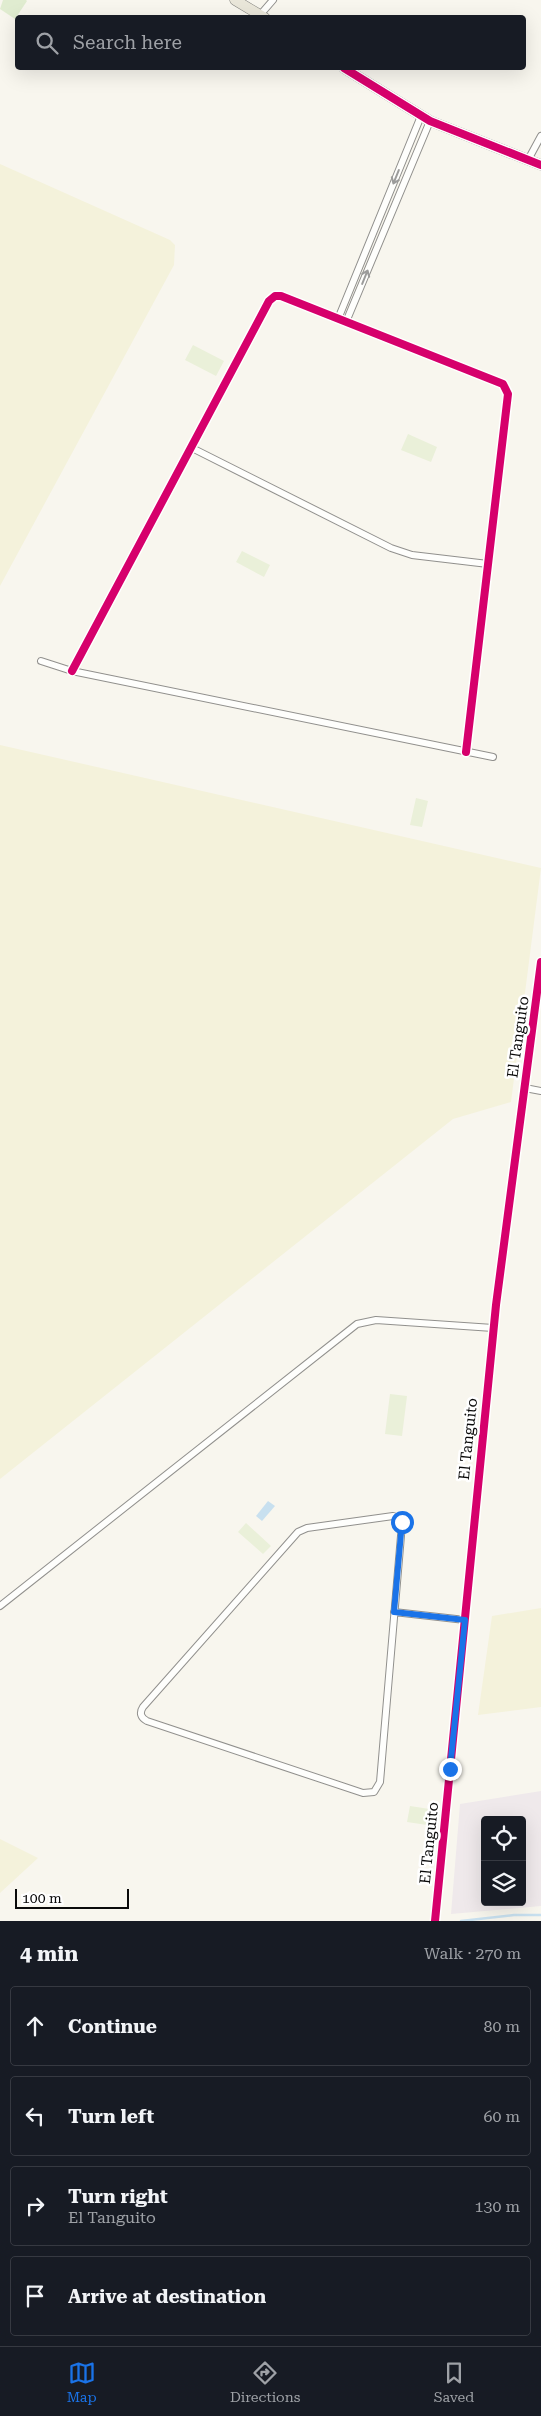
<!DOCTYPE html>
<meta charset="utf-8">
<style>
:root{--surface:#171b24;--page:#242831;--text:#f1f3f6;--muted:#9ea1a6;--line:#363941;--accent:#1a73e8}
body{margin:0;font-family:"Roboto Serif",serif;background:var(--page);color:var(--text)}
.controls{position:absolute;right:15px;bottom:15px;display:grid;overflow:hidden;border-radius:5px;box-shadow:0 5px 20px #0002}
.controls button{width:45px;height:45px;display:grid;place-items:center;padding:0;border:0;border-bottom:1px solid var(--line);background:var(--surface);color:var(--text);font:25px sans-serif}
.scale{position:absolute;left:15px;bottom:12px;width:114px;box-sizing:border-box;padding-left:5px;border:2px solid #0a0a0a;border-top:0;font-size:14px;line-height:18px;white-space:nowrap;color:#0a0a0a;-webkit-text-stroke:4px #fff;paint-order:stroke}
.stop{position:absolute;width:15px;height:15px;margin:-11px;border:4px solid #1a73e8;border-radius:50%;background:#fff}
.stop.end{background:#1a73e8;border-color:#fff;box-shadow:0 1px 5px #0008}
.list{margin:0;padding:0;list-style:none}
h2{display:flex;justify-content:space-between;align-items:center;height:65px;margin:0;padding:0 20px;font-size:21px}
h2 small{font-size:16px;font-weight:400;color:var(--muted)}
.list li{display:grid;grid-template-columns:32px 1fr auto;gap:15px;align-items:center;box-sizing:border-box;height:80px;margin:0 10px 10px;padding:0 10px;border:1px solid var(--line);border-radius:5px}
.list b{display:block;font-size:19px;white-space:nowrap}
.list p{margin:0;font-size:16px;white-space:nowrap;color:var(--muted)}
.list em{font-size:16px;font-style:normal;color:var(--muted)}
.icon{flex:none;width:28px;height:28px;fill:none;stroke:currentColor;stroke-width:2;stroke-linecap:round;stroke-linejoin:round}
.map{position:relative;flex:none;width:541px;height:1921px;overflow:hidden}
.search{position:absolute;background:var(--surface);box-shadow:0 5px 20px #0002;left:15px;right:15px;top:15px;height:55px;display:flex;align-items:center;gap:12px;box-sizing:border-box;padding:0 18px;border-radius:5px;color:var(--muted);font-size:19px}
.sheet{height:425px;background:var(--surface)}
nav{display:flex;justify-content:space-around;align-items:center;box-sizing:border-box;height:70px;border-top:1px solid var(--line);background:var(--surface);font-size:14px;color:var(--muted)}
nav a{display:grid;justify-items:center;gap:2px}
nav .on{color:var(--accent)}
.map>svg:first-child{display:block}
</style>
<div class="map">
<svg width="541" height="1921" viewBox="0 0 541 1921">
<rect width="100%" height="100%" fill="#f8f6ee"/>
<!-- industrial -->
<path fill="#efe9eb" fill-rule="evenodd" d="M541,1791V1906L451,1914L460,1804ZM485,1820H522V1902H485Z"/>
<!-- farmland -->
<path fill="#f4f2db" d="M0,164L170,240L175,245L174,265L0,586Z
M0,745L541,868L511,1102L453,1119L0,1479Z
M541,1608V1707L478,1715L492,1616Z
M0,1839L38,1858L0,1893Z"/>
<!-- green -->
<path fill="#e0ecd0" d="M3,0H26L27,1L15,19L0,9Z"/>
<!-- pitch -->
<path fill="#eaf0d9" d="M193,345L224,361L216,376L185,360Z
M408,434L437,447L431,462L401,450Z
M242,551L270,565L264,577L236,562Z
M416,798L428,801L422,827L410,825Z
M390,1394L407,1396L402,1436L385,1434Z
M246,1523L271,1546L263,1554L238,1532Z
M410,1806L436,1810L434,1826L407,1822Z"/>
<!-- water -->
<path fill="#c8e0ef" d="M268,1501L275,1506L262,1521L256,1516Z"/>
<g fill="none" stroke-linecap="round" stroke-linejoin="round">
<!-- stream -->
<path stroke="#c8e0ef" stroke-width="2.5" d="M461,1921L514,1915H541"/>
<defs>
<path id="street" d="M260,15L273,0
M528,160L541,136
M338,319L421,116
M346,322L430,121
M192,448L391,548L412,555L488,564
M41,661L72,671L493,757
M72,671L269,301L275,296H281L503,384L508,394L466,752
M525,1088L541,1091
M393,1516L400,1518L402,1524L380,1782L374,1792L363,1793L147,1721C141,1718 139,1713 143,1707L298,1532L307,1528Z
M0,1606L357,1324L376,1320L493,1328
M394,1612L465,1620
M435,1921L496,1305L541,962"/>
<path id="primary" d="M235,0L265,18
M344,68L430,121L541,165"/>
</defs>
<!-- street casing -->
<use href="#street" stroke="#91908d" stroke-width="8"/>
<!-- primary casing -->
<use href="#primary" stroke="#7e7e7a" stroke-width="11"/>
<!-- street -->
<use href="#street" stroke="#fefefc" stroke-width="6"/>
<!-- primary -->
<use href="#primary" stroke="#e9e6d9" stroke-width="10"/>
<defs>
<path id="cycleway" d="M344,68L430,121L541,165
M72,671L269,301L275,296H281L503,384L508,394L466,752
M435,1921L496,1305L541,962"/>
</defs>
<!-- cycleway casing -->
<use href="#cycleway" stroke="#fff" stroke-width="11"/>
<!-- cycleway -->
<use href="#cycleway" stroke="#d6006c" stroke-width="8"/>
</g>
<!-- one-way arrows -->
<defs><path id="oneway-shaft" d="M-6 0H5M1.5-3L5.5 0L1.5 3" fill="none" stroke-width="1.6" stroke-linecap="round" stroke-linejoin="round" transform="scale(1.25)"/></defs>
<g stroke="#9c9c9b">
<use href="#oneway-shaft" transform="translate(396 177) rotate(112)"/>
<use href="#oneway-shaft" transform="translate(365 277) rotate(-68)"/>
</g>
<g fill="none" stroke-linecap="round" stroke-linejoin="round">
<!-- route -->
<path stroke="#1a73e8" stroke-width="6" d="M402,1522L394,1612L465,1620L450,1769"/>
</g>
<g text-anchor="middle" stroke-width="5" stroke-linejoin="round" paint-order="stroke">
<!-- street labels -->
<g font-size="15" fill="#0a0a0a" stroke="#fff">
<text transform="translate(518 1037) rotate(-82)" y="5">El Tanguito</text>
<text transform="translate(468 1439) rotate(-84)" y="5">El Tanguito</text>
<text transform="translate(429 1843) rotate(-84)" y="5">El Tanguito</text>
</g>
</g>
</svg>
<div class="controls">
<button><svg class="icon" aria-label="locate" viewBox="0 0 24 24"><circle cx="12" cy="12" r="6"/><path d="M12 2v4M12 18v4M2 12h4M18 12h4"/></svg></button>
<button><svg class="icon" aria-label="layers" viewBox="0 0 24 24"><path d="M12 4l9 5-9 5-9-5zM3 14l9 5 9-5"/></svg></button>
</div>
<div class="scale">100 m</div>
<div class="stop" style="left:402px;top:1522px"></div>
<div class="stop end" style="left:450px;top:1769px"></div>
<div class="search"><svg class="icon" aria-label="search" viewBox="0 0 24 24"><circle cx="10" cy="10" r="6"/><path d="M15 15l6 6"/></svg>Search here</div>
</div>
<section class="sheet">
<h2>4 min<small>Walk · 270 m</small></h2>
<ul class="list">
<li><svg class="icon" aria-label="ahead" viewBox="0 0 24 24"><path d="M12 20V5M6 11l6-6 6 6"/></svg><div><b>Continue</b></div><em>80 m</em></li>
<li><svg class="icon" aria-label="left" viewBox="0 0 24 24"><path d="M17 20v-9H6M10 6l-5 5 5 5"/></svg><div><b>Turn left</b></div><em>60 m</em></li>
<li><svg class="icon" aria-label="right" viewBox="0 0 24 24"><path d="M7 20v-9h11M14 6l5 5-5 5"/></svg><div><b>Turn right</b><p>El Tanguito</p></div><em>130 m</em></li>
<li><svg class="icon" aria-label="arrive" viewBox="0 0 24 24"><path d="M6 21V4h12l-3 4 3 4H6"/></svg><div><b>Arrive at destination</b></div></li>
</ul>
</section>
<nav>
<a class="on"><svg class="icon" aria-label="map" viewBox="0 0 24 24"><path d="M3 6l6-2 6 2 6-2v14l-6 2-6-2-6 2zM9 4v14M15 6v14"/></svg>Map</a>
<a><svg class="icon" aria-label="directions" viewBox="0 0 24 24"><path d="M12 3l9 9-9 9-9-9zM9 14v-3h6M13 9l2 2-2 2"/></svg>Directions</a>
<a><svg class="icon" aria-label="saved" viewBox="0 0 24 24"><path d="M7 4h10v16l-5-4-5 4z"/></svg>Saved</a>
</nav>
